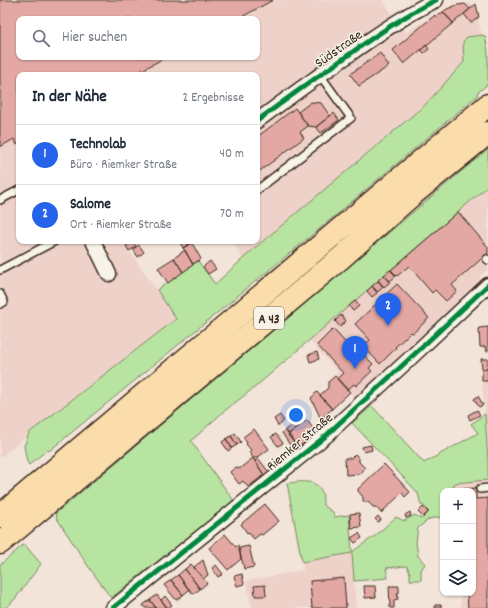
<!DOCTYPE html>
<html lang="de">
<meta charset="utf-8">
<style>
:root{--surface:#fff;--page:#f6f6f7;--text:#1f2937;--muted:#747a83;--line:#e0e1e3;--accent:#2563eb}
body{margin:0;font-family:Dekko,sans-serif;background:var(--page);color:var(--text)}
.controls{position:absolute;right:12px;bottom:12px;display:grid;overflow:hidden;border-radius:8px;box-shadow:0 1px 3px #0004}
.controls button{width:36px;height:36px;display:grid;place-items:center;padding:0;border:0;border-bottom:1px solid var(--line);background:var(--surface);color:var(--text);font:20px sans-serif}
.you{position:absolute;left:296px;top:415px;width:14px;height:14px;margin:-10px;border:3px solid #fff;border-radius:50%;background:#1a73e8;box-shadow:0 0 0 6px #1a73e833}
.badge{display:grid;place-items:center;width:26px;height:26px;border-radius:50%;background:var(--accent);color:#fff;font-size:13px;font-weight:700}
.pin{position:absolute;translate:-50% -33px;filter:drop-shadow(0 1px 2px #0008)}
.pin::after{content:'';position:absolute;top:21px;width:14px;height:12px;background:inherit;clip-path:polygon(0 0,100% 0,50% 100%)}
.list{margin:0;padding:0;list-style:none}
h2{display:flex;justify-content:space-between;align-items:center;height:52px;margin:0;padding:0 16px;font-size:17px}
h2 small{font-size:13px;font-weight:400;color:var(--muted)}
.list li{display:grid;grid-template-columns:26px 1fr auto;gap:12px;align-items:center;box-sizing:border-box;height:60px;padding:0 16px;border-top:1px solid var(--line)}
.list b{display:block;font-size:15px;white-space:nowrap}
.list p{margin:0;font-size:13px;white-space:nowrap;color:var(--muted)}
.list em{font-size:13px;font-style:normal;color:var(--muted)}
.icon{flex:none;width:22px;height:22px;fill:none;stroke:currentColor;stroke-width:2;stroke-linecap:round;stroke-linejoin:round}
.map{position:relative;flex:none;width:488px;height:608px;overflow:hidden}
.search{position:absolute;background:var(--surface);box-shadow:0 1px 3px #0004;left:16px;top:16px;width:244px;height:44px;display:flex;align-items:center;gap:10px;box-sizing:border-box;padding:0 14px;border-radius:8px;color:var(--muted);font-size:15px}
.panel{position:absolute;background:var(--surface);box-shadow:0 1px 3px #0004;left:16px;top:72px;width:244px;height:172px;border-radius:8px}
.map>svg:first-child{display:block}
</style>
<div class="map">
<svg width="488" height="608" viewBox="0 0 488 608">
<rect width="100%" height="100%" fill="#f3e4da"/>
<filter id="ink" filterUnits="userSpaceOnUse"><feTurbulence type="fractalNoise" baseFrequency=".025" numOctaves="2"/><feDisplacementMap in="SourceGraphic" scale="8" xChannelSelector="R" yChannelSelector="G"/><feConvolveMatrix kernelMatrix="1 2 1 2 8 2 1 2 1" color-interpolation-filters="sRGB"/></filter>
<g filter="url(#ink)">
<!-- built -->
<path fill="#eed2ca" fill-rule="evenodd" d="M0,0H382L406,32L420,23L447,9L457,5L468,3L474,4L482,35L466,38L463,42L464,62L425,105L242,259L232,241H257V75H19V241H122L177,318L29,433L17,444L0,458ZM19,19H257V57H19Z
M488,186V269L480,277L481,279L439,320L355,398L335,376L338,372L309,340Z
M482,381H488V462L485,414Z
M488,480V608H461V593H473V491H454L453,482Z
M352,553L356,608H252L246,581L303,570L302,562Z"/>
<!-- green -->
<path fill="#b8e4a2" stroke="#7a8760" d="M482,35L485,36L488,51V84L477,93L478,95L324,225L49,451L47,450L29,465L27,462L24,446L29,433L176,319L157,290L198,261L215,284L256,247L425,105L464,62L463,42L467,37Z
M488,149V186L254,388L223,412L191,441L234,501L111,598L86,563L56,517L57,516L55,514Z
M372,406L424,463L478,433L471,424L485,414L488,462V480L454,483V491H443V520L439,517L429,519L418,528L416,542L418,556L425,564L421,570V580H410V573L407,566L386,568L388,578L354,581L352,553L302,562L287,483C299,482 316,478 322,492C323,495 323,501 323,505L334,513V517L349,515L352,552L376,535L396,517L404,521L415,515L422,519L429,512L424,506L421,505L418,493L352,423Z
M24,544L41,564L15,599L6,608H0V565Z"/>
<!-- building -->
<path fill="#e3a8a4" stroke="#3b2a1e" d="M0,0H273L238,19H19V57H166L133,75H19V143L17,145L14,139L0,147Z
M465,4L470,9L453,23L443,12L447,9L457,5Z
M476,4L479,17L471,23L464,14Z
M443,12L453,23L404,64L393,50L435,15L436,17Z
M426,45L429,49L424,53L421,50Z
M380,53L389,66L359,86L350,74Z
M311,102L321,103L330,116L316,127L308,126L298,112Z
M295,108L308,126L300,132L304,138L257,173V137Z
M334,113L339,120L321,133L316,127Z
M458,212L488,247V253L452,285L457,291L446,301L435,290L432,293L409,266L397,276L391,270Z
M133,241L136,247L129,251L126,246Z
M179,241H194L183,248Z
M192,243L201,259L193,264L183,248Z
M139,245L144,252L138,257L133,249Z
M185,250L193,265L183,272L174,258Z
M174,258L183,272L168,283L158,268Z
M210,261L216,269L208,274L203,267Z
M390,270L396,276L390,281L384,275Z
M384,275L390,282L384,287L378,280Z
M378,281L383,287L378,292L372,286Z
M397,284L429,318L413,333L411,332L406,337L395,347L396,348L380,364L363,346L370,340L355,324Z
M372,286L377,293L372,297L367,291Z
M355,301L359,306L353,311L349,306Z
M341,315L346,321L340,327L335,321Z
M488,327V351H486V347H480L479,328Z
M333,329L355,353L359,350L373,364L369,368L372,371L356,386L354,384L347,390L337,379L343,373L317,345Z
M317,352L319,359L310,362L308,355Z
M481,359H488V369H482Z
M482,369H488V381H482Z
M335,376L350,392L332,409L320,395L328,388V382Z
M317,392L332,409L321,419L311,398Z
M478,396L483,405L479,407L474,399Z
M477,410L480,415L470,420L468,415Z
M280,415L284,421L282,422V423L278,426L274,419Z
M307,420L317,434L298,448L288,435Z
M294,423L297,428L288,434L285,430Z
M254,429L269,449L257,458L256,457L254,459L249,452L251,450L246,444L247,443L243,437Z
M286,430L298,448L294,451L282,433Z
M235,433L241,442L237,445L231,436Z
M276,434L283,443L278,446L271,437Z
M231,436L237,445L232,448L226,439Z
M226,439L232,448L228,451L222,442Z
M371,445L372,450L364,452L362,447Z
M355,454L359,458V462L365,468L360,474L346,475L345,458H351Z
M253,458L264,475L248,487L243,481L239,484L230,472L236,467L239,469Z
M258,458L268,471L264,475L255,461Z
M384,464L410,492L405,497L402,493L381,513L376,507H373L368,502H363V497L358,491V489Z
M476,488V499L488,498V608H468L467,593H473V491H460V489Z
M265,504L279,521L262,535L260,534L254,539L248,532L247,533L241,524Z
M423,507L428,512L423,517L418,512Z
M410,512L411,516L406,518L405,515Z
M359,513L361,527L351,528L350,514Z
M378,516L381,520L378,522L375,519Z
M359,533L362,538L355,543L351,538Z
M225,534L236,547L238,545L241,559L228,570L209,548Z
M249,546L254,567L244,569L239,548Z
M203,560L208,575L203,579L194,567Z
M191,564L207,583L200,589L185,569Z
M216,565L223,574L218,577L212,568Z
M185,569L200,589L193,594L178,575Z
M242,574L244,584L237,586L234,576Z
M178,575L189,590L183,595L171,580Z
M344,578L346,608H312L310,581Z
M171,580L183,595L176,600L164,585Z
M265,585L266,596H255L254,586Z
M364,586H375L376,597L365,598Z
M389,586H399V593H397L398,599L394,600V608H390Z
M157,595L167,608H156L150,600Z
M165,596L172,605L168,608L161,600Z
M150,600L156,608H145L143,605Z
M435,605H441V608H435Z"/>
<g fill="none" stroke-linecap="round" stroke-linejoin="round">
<defs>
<path id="lane" d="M257,190L351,118L320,75
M0,200L19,190
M487,259L488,260
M0,270L55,241
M0,294L4,302L0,304
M480,489L488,488"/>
<path id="street" d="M257,121C285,100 314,79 343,59C373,37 403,16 436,0
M93,241L109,274
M113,608L327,435L335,427L405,363L488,285"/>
<path id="highway" d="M0,516L397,181L488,105
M0,543L342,257L413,194L488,133"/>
</defs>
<!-- lane casing -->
<use href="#lane" stroke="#3b2a1e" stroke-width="10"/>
<!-- street casing -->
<use href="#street" stroke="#3b2a1e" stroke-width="17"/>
<!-- highway casing -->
<use href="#highway" stroke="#3b2a1e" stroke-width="25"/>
<!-- lane -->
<use href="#lane" stroke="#f7f3e8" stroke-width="7"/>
<!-- street -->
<use href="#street" stroke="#f7f3e8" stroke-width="14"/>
<!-- highway -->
<use href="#highway" stroke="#faddab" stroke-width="22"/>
<defs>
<path id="cycleway" d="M257,121C285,100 314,79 343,59C373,37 403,16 436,0
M113,608L327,435L335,427L405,363L488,285"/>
</defs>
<!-- cycleway casing -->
<use href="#cycleway" stroke="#f7f3e8" stroke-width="8"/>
<!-- cycleway -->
<use href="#cycleway" stroke="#00873e" stroke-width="5"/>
</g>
</g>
<g text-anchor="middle" stroke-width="3" stroke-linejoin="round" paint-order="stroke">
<!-- shield labels -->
<rect fill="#f7f3e8" stroke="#73665b" stroke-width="1" x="254" y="307" width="30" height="22" rx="3"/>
<g font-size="13" font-weight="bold" fill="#3b2a1e">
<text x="269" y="323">A 43</text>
</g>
<!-- street labels -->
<g font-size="14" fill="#3b2a1e" stroke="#f7f3e8">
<text transform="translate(338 48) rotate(-35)" y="5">Südstraße</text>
<text transform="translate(299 441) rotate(-40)" y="5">Riemker Straße</text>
</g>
</g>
</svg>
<div class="controls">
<button>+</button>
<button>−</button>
<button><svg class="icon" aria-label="layers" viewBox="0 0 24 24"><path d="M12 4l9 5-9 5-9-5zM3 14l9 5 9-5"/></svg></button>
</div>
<div class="you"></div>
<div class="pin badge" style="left:355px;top:369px">1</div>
<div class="pin badge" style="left:388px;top:326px">2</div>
<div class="search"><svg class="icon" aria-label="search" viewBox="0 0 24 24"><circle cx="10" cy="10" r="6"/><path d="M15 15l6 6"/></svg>Hier suchen</div>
<section class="panel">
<h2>In der Nähe<small>2 Ergebnisse</small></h2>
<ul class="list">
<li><span class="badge">1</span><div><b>Technolab</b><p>Büro · Riemker Straße</p></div><em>40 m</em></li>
<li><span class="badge">2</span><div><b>Salome</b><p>Ort · Riemker Straße</p></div><em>70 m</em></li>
</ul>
</section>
</div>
